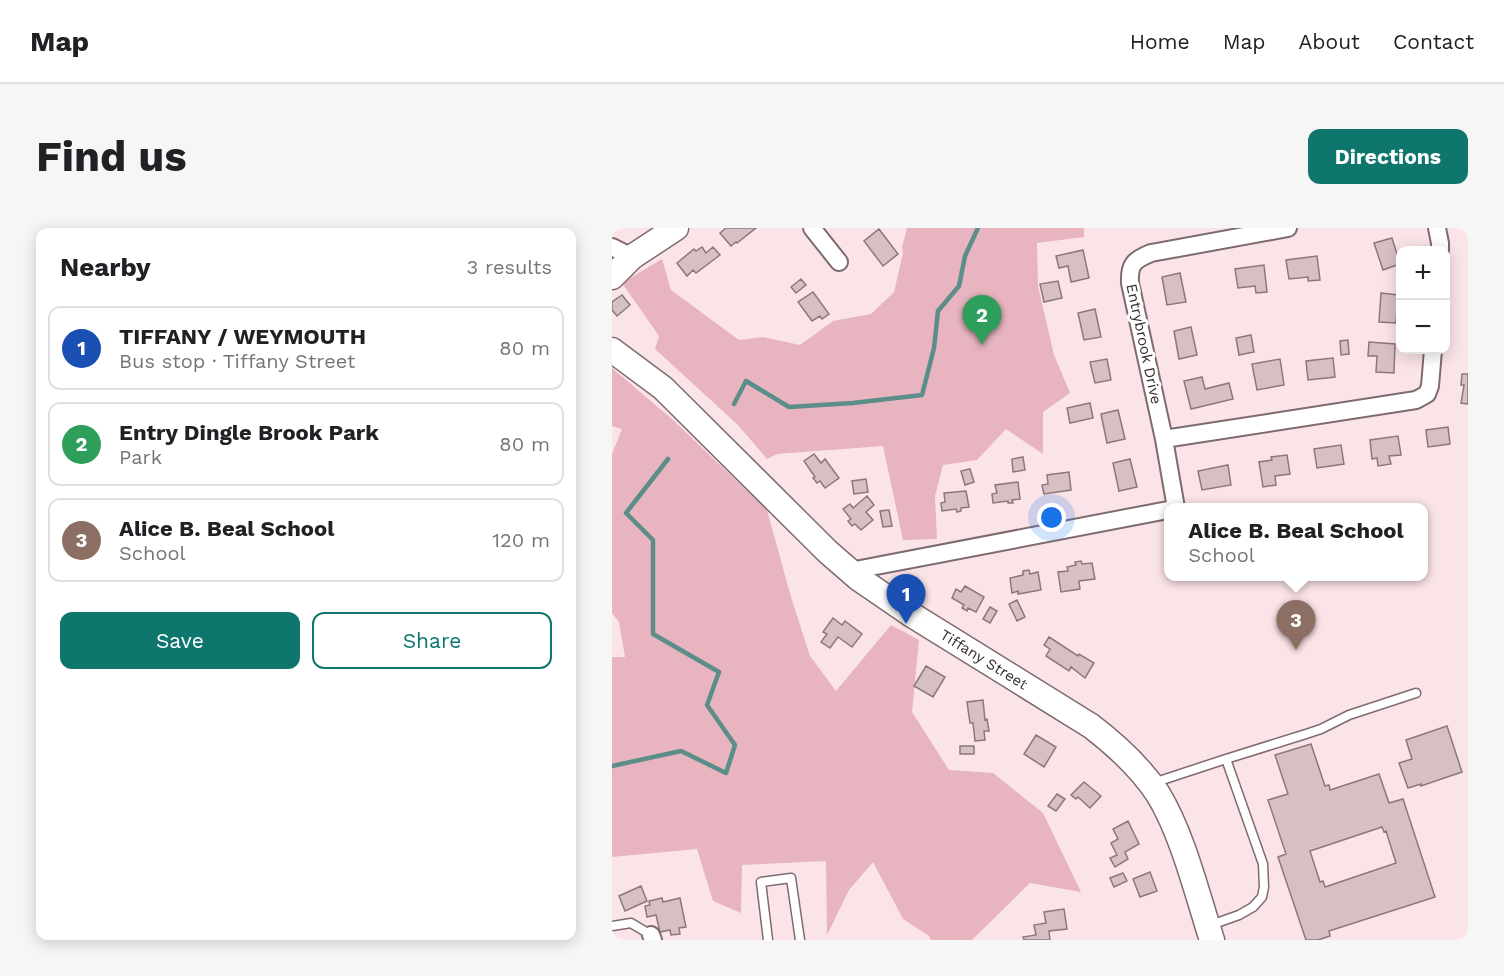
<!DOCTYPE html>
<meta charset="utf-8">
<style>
:root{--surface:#fff;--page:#f6f6f6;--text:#202124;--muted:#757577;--line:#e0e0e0;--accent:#0f766e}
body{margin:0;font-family:"Work Sans",sans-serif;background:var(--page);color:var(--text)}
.controls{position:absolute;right:18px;top:18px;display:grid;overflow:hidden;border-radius:12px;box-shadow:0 3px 15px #0003}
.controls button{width:54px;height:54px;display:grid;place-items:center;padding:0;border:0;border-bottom:2px solid var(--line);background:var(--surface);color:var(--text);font:30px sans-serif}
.you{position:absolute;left:440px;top:290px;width:21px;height:21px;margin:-15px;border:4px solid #fff;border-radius:50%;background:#1a73e8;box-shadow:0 0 0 9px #1a73e833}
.badge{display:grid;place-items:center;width:39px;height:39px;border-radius:50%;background:var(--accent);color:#fff;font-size:20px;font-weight:700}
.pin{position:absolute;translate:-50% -50px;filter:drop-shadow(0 2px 3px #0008)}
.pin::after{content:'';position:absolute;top:32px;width:21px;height:18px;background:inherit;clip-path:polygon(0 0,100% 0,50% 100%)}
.popup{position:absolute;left:552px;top:275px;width:264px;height:78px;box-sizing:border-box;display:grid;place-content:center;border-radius:12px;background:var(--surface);filter:drop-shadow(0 2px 4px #0005);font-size:20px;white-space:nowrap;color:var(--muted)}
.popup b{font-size:22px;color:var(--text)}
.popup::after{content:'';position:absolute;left:50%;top:100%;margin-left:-12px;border:12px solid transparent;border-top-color:var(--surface)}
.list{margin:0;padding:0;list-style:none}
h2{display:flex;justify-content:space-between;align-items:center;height:78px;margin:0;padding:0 24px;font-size:26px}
h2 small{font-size:20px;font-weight:400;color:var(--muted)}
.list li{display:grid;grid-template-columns:39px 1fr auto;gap:18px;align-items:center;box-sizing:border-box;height:84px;margin:0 12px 12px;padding:0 12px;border:2px solid var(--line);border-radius:12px}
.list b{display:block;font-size:22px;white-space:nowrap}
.list p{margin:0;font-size:20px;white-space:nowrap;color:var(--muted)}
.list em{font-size:20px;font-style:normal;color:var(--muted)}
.actions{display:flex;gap:12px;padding:18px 24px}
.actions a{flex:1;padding:14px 0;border:2px solid var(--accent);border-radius:12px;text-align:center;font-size:21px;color:var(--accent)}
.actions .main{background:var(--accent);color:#fff}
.map{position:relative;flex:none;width:856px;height:712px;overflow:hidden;border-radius:12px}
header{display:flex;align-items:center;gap:36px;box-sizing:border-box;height:84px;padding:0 30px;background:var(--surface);border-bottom:2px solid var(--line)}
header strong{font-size:28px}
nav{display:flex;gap:33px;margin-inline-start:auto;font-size:21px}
.intro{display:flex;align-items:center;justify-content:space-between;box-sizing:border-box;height:144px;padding:0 36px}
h1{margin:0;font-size:42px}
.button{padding:15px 27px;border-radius:12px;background:var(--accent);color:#fff;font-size:21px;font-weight:700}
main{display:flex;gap:36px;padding:0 36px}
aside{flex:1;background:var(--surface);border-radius:12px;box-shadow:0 3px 15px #0003}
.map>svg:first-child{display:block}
</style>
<header>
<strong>Map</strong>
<nav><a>Home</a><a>Map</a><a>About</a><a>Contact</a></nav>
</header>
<div class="intro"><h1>Find us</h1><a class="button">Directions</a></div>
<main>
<aside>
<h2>Nearby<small>3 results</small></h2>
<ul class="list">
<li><span class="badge" style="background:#1a4fb4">1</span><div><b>TIFFANY / WEYMOUTH</b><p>Bus stop · Tiffany Street</p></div><em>80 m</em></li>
<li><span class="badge" style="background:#2e9e5b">2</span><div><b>Entry Dingle Brook Park</b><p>Park</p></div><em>80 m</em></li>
<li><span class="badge" style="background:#8d6e63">3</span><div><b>Alice B. Beal School</b><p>School</p></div><em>120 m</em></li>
</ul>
<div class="actions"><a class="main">Save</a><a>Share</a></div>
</aside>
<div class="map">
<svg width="856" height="712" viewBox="0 0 856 712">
<rect width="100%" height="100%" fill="#fbe4e8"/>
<!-- green -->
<path fill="#e7b4bf" d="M295,0H472V9L425,15L426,58L442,127L458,165L431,184V226L394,201L365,232L331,237L323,268L325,311L291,312L271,218L165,226L155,231L126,197L43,121L47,108L10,55L50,31L59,62L127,112L151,109L188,117L221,93L259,86L282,64L291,25L290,19Z
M0,140L61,192L155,282L179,369L198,428L224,463L279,397L307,412L300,484L337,542L381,545L431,585L469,664L418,655L360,712H319L317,708L291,691L261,634L237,662L215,707L214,633L130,637L129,685L101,673L85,621L0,629V429H13L7,394L0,385V226L10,201L0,198Z"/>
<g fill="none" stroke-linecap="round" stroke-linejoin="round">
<!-- stream -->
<path stroke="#5b8d89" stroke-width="4.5" d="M122,176L134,153L177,179L241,175L310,167L322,120L326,83L347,58L353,28L366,0
M0,538L69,523L114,545L123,517L95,477L107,444L41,406V312L14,285L56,231"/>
</g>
<!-- building -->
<path fill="#d7c0c4" stroke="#8c777b" stroke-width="1.5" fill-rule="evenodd" d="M114,0H144L125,15L124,14L119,18L108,5Z
M267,1L286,26L271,38L252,13Z
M780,10L788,36L771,42L762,15Z
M90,19L94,25L101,19L108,27L84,45L81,42L75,48L65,35L82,21L84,23Z
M471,22L477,50L459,54L456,38L447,40L444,28Z
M705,28L708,52L696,53V49L677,51L674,32Z
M652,37L655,64L644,65L643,58L626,60L623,41Z
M568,45L574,74L555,77L550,49Z
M189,51L194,57L184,65L179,59Z
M446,53L450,70L432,74L428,56Z
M201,64L217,86L210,91L208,88L200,93L186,74Z
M769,65L786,67L784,95L767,94Z
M10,67L18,77L5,88L0,82V74Z
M483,81L489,109L472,112L466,85Z
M579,99L585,127L567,131L562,103Z
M639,107L642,124L627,127L624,110Z
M736,112L737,126L729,127L728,113Z
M757,114L783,116L782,145L764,144L765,128H756Z
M721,130L723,149L696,152L694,133Z
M495,131L499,152L483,155L478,134Z
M668,131L672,157L645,162L640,136Z
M850,146H856V176L849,175L852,157H849Z
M590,149L593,161L617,155L621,171L579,181L572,153Z
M478,175L481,190L458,195L455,180Z
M506,182L513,211L495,215L489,186Z
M836,199L838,216L816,219L814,202Z
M786,208L789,227L777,228L779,236L766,238L765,230L760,231L758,212Z
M729,217L732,236L705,240L702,221Z
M202,226L209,235L213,231L227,250L213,260L208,253L205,255L201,250L203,249L192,233Z
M675,227L678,246L663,248L664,257L651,259L647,234L660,232L659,229Z
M411,229L413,242L401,244L400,231Z
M518,231L525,259L507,263L501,235Z
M616,237L619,257L590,262L586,243Z
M358,241L362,254L353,257L349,243Z
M457,244L459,262L432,266L430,257L436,256L435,247Z
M254,251L256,264L242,266L240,253Z
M406,254L408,271L400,272L401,275H396V273L381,275L380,266L385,265L383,257Z
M354,263L357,279L349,280V283L345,284L344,281L330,283L329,275L333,274L332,265Z
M255,268L262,277L254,284L261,292L249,302L243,296L240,298L236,293L239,291L231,281L238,276L241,280Z
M277,282L280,298L271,299L268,283Z
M469,333L470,336L480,335L483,351L467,353L468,361L449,364L446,344L456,343L455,339L464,337L463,334Z
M417,342L418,346L426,344L429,362L406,366V363L400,365L398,350L411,347V343Z
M353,358L372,369L364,384L356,380L355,383L350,380L352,377L340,370L344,361L349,364Z
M405,372L413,389L405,393L397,376Z
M378,379L385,383L378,395L371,391Z
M221,390L230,397L233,393L250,406L240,419L226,409L218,420L209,414L215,406L211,404Z
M437,409L466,428L467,426L482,435L473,450L459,439L457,443L434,428L438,421L432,417Z
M314,438L333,449L321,469L302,458Z
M371,472L373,492L375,491L377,503H372L373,512L363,513L361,495H358L355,474Z
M835,498L850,544L809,558V556L796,560L787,535L800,531L794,512Z
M424,507L444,519L432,539L412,526Z
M699,516L713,558L717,557L718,562L767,546L777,575L791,571L823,669L717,703L718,708L706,712H694L666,629L674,626L656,572L676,566L663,527ZM770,599L772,604L774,603L784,635L713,659L711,653L708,654L698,623Z
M348,518H362V526H348Z
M472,554L489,568L478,580L466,569L464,571L459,567Z
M445,566L453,571L444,583L436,578Z
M516,593L527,616L513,624L516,631L503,639L498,630L505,627L499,615L506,611L501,601Z
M538,644L545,663L528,669L521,651Z
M511,645L515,653L502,659L498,650Z
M29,658L35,673L13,683L7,668Z
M50,670L51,674L68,670L74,699L67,700L68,706L59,707L58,702L48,704L44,687L35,689L33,678L38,677L37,673Z
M452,681L455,701L437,703L438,712H412L411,709L424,707L422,697L434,695L432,684Z"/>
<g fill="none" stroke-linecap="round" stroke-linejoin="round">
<defs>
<path id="lane" d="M614,531L694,506L709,501L737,487L804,465
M541,555L614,531L651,636L652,659L650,669L641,679L627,687L596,698
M0,698L19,695L39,707
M156,712L149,654L179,650L188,712"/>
<path id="street" d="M200,0L227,34
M825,0L828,15V22
M0,19L20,29
M552,211L804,172L815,166L818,158L821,122
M564,280L552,211L518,55C517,36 522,32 539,25L676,0
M238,343L556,282
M39,707L41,712"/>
<g id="secondary">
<path d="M0,49L20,29L64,0"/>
<path id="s1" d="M0,122L51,160L216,324L246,350L300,387L479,498C504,517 528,539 546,566C571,607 585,666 600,712"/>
</g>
</defs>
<!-- lane casing -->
<use href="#lane" stroke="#7f6b6f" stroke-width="11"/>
<!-- street casing -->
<use href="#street" stroke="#7f6b6f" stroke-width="20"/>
<!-- secondary casing -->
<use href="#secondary" stroke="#7f6b6f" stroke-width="27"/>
<!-- lane -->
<use href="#lane" stroke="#fff" stroke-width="8"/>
<!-- street -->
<use href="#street" stroke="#fff" stroke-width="16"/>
<!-- secondary -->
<use href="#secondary" stroke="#fff" stroke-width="24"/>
</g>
<g text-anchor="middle" stroke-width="6" stroke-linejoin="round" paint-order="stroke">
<!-- street labels -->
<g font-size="15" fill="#382f31" stroke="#fff">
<text transform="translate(532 116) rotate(78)" y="5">Entrybrook Drive</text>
<text dy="5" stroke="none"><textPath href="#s1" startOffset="486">Tiffany Street</textPath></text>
</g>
</g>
</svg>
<div class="controls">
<button>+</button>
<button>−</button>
</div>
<div class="you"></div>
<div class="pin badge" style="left:294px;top:396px;background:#1a4fb4">1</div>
<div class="pin badge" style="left:370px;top:117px;background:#2e9e5b">2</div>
<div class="pin badge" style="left:684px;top:422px;background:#8d6e63">3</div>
<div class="popup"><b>Alice B. Beal School</b>School</div>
</div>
</main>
